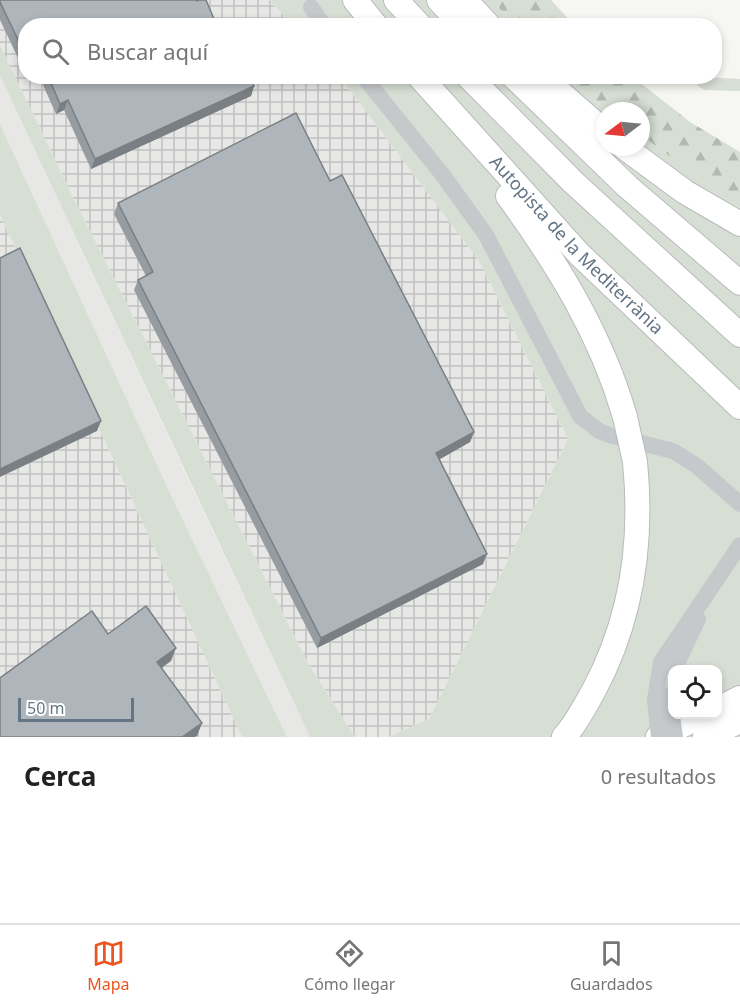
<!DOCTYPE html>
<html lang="es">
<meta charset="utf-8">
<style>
:root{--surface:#fff;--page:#f6f6f6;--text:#222;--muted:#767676;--line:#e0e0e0;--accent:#eb561e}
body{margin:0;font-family:"Noto Sans",sans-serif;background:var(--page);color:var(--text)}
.controls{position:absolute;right:18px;bottom:18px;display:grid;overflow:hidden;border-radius:12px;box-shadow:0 3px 9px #0003}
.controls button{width:54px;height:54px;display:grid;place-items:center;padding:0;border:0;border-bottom:2px solid var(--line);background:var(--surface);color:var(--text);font:30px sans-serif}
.compass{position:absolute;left:596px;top:102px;width:54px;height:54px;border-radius:50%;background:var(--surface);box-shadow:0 3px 9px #0003;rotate:254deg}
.scale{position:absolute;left:18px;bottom:15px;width:116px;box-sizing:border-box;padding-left:6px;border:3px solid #647585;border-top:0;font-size:16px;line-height:21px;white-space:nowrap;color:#647585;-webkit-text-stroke:4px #fff;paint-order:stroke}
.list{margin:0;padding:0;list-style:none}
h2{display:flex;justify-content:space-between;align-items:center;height:78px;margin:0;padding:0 24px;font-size:26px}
h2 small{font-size:20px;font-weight:400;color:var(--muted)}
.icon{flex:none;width:33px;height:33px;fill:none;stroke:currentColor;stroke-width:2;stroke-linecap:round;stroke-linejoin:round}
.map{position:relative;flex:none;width:740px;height:737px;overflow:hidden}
.search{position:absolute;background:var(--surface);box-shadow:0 3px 9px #0003;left:18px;right:18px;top:18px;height:66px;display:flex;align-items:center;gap:15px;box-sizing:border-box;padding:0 21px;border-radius:24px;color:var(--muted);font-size:22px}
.sheet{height:186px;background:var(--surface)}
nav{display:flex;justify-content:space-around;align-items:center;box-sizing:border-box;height:84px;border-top:2px solid var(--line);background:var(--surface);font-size:16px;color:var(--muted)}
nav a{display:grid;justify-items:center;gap:3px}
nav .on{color:var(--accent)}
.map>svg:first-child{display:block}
</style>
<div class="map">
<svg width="740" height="737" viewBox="0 0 740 737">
<defs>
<pattern id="industrial-grid" width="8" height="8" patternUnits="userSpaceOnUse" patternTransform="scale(1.5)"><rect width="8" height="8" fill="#e7e8e6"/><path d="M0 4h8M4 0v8" fill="none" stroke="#bfc1c0"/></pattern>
<pattern id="forest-firs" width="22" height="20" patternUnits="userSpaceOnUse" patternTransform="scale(1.5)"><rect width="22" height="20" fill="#d7ded3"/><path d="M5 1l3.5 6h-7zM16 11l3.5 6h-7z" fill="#b2b9b1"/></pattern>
</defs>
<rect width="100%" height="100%" fill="#f6f6f2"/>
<!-- built -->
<path fill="#e7e8e6" d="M0,76L193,489L310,737H287L170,493L0,124Z"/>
<!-- industrial -->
<path fill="url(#industrial-grid)" d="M0,0H269L293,25L26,26V76L340,77L479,261L568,439L429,719L388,737H355L308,663L73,197L0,45Z
M0,215L242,737H0Z"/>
<!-- green -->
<path fill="#d7ded3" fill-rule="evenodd" d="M269,0H491L516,25H293Z
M0,45L73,197L308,663L355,737H310L0,76Z
M340,77H565L608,111H605V147H641V135L740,208V737H388L429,719L568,439L479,261ZM672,670H718V714H672Z
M700,77L740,79V91L704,90L697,85Z
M0,124L170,493L287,737H242L0,215Z"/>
<!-- forest -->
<path fill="url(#forest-firs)" d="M491,0H551L574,25H516Z
M565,77H633L690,122L740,152V208L641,135V111H608Z"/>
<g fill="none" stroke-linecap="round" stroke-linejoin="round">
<defs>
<g id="highway">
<path d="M355,0L376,26"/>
<path d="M396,0L420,26"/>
<path d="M439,0L463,26"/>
<path d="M465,0L489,26"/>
<path id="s1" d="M419,76L579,254L740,407"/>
<path d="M468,76L573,182L740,335"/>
<path d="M513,76L628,187L740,283"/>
<path d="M541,76L605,132"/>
<path d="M624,147L685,192L740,224"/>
<path d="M508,196C558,265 601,334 625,417"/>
<path d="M718,709L740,698"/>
<path d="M564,737C576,724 585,706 594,690C632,619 643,542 635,462"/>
<path d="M658,737L706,714"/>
<path d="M705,737L740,721"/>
</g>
</defs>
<!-- highway casing -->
<use href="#highway" stroke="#b8bbbe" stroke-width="26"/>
<!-- minor -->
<path stroke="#c6c9cc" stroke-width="16" d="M311,7L324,26
M363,76L442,174L486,235L580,416L599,431L609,435L673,451L697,466L740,504
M674,670L698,619
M655,700L661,662L740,545"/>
<!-- highway -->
<use href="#highway" stroke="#fff" stroke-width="24"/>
<defs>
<path id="highway-bridge" d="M625,417L635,462"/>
</defs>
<!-- highway-bridge casing -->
<use href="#highway-bridge" stroke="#b8bbbe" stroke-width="26" stroke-linecap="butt"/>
<!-- minor-bridge -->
<path stroke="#c6c9cc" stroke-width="16" d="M669,695L675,737
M655,700L659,737"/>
<!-- highway-bridge -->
<use href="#highway-bridge" stroke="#fff" stroke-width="24"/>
</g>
<!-- wall -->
<path fill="#969ca1" d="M0,0L26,26V55L18,58L0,20Z
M39,76H250L254,86L251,96L91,169L64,110L56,114Z
M330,181L474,432L470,442L440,459L483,564L317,648L134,290L138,280L146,276L114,214L118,203Z"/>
<!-- shaded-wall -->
<path fill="#7a7f83" d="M26,46V55L18,58L22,48Z
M254,86L251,96L91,169L95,159Z
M68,100L64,110L56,114L60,104Z
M101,421L97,431L0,477V469Z
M474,432L470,442L433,463L436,453Z
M487,554L483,564L317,648L321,638Z
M176,648L171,661L152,675L157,662Z
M202,723L197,736L195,737H182Z"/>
<!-- building -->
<path fill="#aeb5bb" stroke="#7a7f83" stroke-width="1.5" d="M0,0H196L197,1L199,0H206L217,26H26V46L22,48L0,2Z
M48,76H250L254,86L95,159L68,100L60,104Z
M296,113L330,181L342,175L474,432L436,453L487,554L321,638L138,280L153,272L118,203Z
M20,248L101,421L0,469V258Z
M146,606L176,648L157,662L202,723L182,737H0V678L92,611L108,634Z"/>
<g text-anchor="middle" stroke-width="6" stroke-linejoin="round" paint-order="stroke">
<!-- street labels -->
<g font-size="18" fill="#647585" stroke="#fff">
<text dy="6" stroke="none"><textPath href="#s1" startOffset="231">Autopista de la Mediterrània</textPath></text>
</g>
</g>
</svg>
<div class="controls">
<button><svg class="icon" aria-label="locate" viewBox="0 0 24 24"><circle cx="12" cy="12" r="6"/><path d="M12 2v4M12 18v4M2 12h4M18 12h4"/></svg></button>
</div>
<svg class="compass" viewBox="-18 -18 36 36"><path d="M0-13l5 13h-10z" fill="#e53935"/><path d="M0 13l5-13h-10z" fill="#767676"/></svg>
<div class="scale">50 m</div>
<div class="search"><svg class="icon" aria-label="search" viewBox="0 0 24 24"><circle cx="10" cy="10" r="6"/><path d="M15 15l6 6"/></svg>Buscar aquí</div>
</div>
<section class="sheet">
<h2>Cerca<small>0 resultados</small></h2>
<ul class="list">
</ul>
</section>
<nav>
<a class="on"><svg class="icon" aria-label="map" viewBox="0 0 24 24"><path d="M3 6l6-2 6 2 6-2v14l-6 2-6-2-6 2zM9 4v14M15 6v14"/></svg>Mapa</a>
<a><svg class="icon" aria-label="directions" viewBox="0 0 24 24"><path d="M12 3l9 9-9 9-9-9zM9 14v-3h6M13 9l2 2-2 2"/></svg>Cómo llegar</a>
<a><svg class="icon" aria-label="saved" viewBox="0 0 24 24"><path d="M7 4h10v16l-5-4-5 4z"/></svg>Guardados</a>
</nav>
